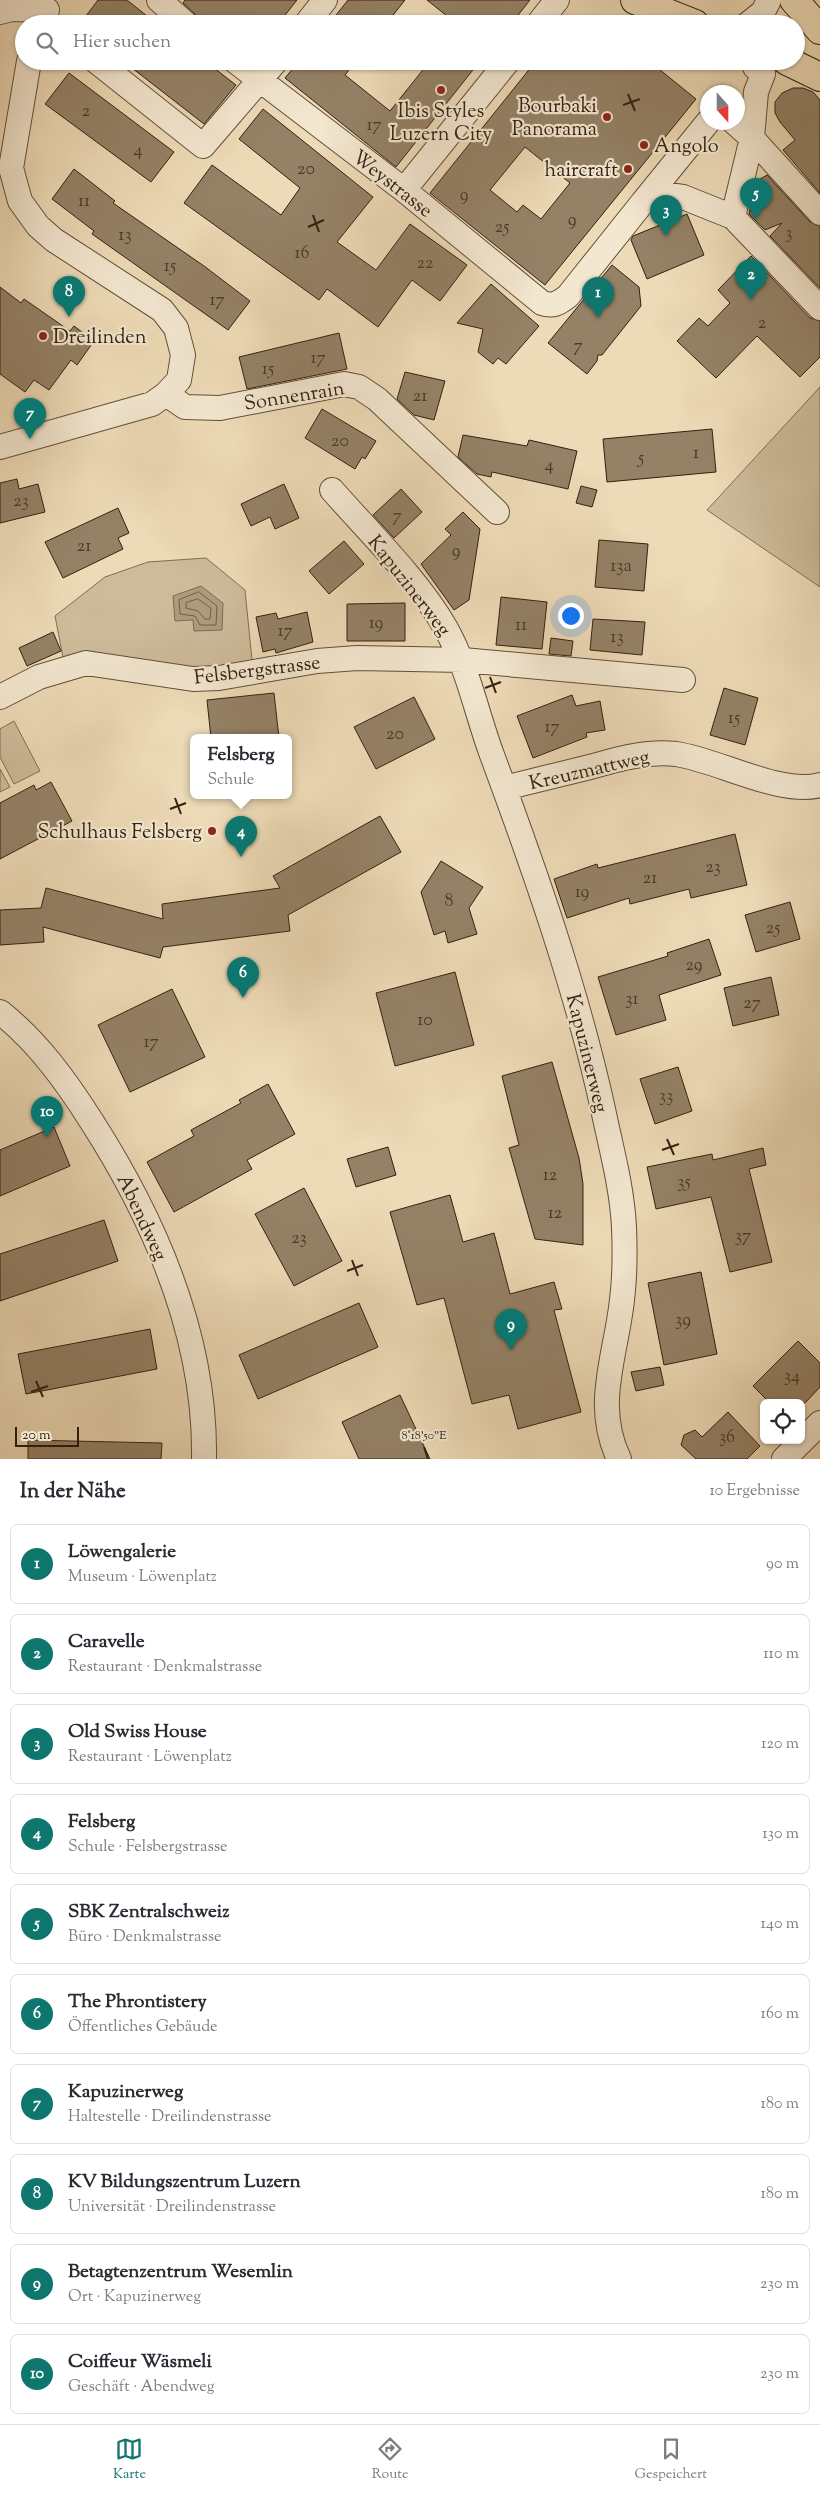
<!DOCTYPE html>
<html lang="de">
<meta charset="utf-8">
<style>
:root{--surface:#fff;--page:#f2f2f3;--text:#2b2b33;--muted:#7c7c81;--line:#e1e1e2;--accent:#0f766e}
body{margin:0;font-family:"Sorts Mill Goudy",serif;background:var(--page);color:var(--text)}
.controls{position:absolute;right:15px;bottom:15px;display:grid;overflow:hidden;border-radius:8px;box-shadow:0 1px 4px #0004}
.controls button{width:45px;height:45px;display:grid;place-items:center;padding:0;border:0;border-bottom:1px solid var(--line);background:var(--surface);color:var(--text);font:25px sans-serif}
.compass{position:absolute;left:700px;top:85px;width:45px;height:45px;border-radius:50%;background:var(--surface);box-shadow:0 1px 4px #0004;rotate:159deg}
.scale{position:absolute;left:15px;bottom:12px;width:64px;box-sizing:border-box;padding-left:5px;border:2px solid #332110;border-top:0;font-size:14px;line-height:18px;white-space:nowrap;color:#332110;-webkit-text-stroke:4px #f3e7d0;paint-order:stroke}
.you{position:absolute;left:570px;top:615px;width:18px;height:18px;margin:-12px;border:4px solid #fff;border-radius:50%;background:#1a73e8;box-shadow:0 0 0 8px #1a73e833}
.badge{display:grid;place-items:center;width:32px;height:32px;border-radius:50%;background:var(--accent);color:#fff;font-size:16px;font-weight:700}
.pin{position:absolute;translate:-50% -41px;filter:drop-shadow(0 1px 2px #0008)}
.pin::after{content:'';position:absolute;top:26px;width:18px;height:15px;background:inherit;clip-path:polygon(0 0,100% 0,50% 100%)}
.popup{position:absolute;left:190px;top:734px;width:102px;height:65px;box-sizing:border-box;display:grid;place-content:center;border-radius:8px;background:var(--surface);filter:drop-shadow(0 1px 4px #0005);font-size:16px;white-space:nowrap;color:var(--muted)}
.popup b{font-size:19px;color:var(--text)}
.popup::after{content:'';position:absolute;left:50%;top:100%;margin-left:-10px;border:10px solid transparent;border-top-color:var(--surface)}
.list{margin:0;padding:0;list-style:none}
h2{display:flex;justify-content:space-between;align-items:center;height:65px;margin:0;padding:0 20px;font-size:21px}
h2 small{font-size:16px;font-weight:400;color:var(--muted)}
.list li{display:grid;grid-template-columns:32px 1fr auto;gap:15px;align-items:center;box-sizing:border-box;height:80px;margin:0 10px 10px;padding:0 10px;border:1px solid var(--line);border-radius:8px}
.list b{display:block;font-size:19px;white-space:nowrap}
.list p{margin:0;font-size:16px;white-space:nowrap;color:var(--muted)}
.list em{font-size:16px;font-style:normal;color:var(--muted)}
.icon{flex:none;width:28px;height:28px;fill:none;stroke:currentColor;stroke-width:2;stroke-linecap:round;stroke-linejoin:round}
.map{position:relative;flex:none;width:820px;height:1459px;overflow:hidden}
.search{position:absolute;background:var(--surface);box-shadow:0 1px 4px #0004;left:15px;right:15px;top:15px;height:55px;display:flex;align-items:center;gap:12px;box-sizing:border-box;padding:0 18px;border-radius:28px;color:var(--muted);font-size:19px}
.sheet{height:965px;background:var(--surface)}
nav{display:flex;justify-content:space-around;align-items:center;box-sizing:border-box;height:70px;border-top:1px solid var(--line);background:var(--surface);font-size:14px;color:var(--muted)}
nav a{display:grid;justify-items:center;gap:2px}
nav .on{color:var(--accent)}
.map>svg:first-child{display:block}
</style>
<div class="map">
<svg width="820" height="1459" viewBox="0 0 820 1459">
<rect width="100%" height="100%" fill="#eddab6"/>
<filter id="stains"><feTurbulence type="fractalNoise" baseFrequency=".004" numOctaves="4"/><feColorMatrix values="0 0 0 0 .2 0 0 0 0 .09 0 0 0 0 .02 0 0 0 .5 -.17"/></filter>
<radialGradient id="worn" r=".72"><stop offset=".6" stop-color="#630" stop-opacity="0"/><stop offset="1" stop-color="#630" stop-opacity=".3"/></radialGradient>
<!-- green -->
<path fill="#cdbb9a" stroke="#806e55" d="M820,387V587L707,510Z
M206,558L245,590L253,670L65,668L55,616L105,577L148,562Z
M14,721L40,771L14,784L0,757V729Z
M0,769L10,787L0,792Z"/>
<!-- water -->
<path fill="#ae9b7e" stroke="#7d6a52" d="M201,586L223,603L222,630L194,631L193,620L175,621L173,596Z"/>
<g fill="none" stroke-linecap="round" stroke-linejoin="round">
<!-- shore -->
<path stroke="#705e47" stroke-width="1" d="M199,592L217,606L216,625H200L195,616L180,614L179,600Z
M198,599L211,608L210,619H205L198,611L186,608V603Z"/>
</g>
<!-- building -->
<path fill="#948166" stroke="#332110" fill-rule="evenodd" d="M98,0H127L157,24H80Z
M185,0H297L278,24H199L195,14L183,3Z
M348,0H405L386,24H329Z
M427,0H530L511,24H457Z
M123,61H205L236,85L204,124Z
M299,61H356L345,75L390,111L430,61H480L396,167L285,78Z
M536,61H649L696,99L545,285L430,193ZM525,147L570,183L541,219L523,205L517,212L490,190Z
M69,73L174,152L151,182L45,104Z
M793,88H803L813,92L820,100V193L783,150L795,140L780,122L775,113V102L782,93Z
M263,109L373,197L337,242L376,270L410,224L467,265L440,301L412,280L378,327L327,289L319,300L184,203L212,165L281,215L300,188L239,139Z
M74,169L115,201L113,203L204,266L250,301L228,330L92,234L94,231L52,199Z
M767,175L810,222L820,226V288L770,236L782,223L765,230L749,214L757,181Z
M687,214L704,255L647,279L631,240L633,236Z
M751,256L810,318L820,321V357L800,377L757,336L716,378L677,341L699,318L708,326L730,303L718,290Z
M612,265L639,287L641,306L602,355H598L597,361L587,374L548,343Z
M491,284L539,326L506,364L498,358L493,364L478,352L483,329L457,323Z
M0,287L21,303L24,299L70,331L74,326L94,341L77,365L71,360L49,390L34,380L25,392L0,374Z
M339,333L347,369L247,389L239,357Z
M405,372L445,381L434,420L414,415L397,399Z
M322,409L376,441L365,459L362,457L355,469L305,438Z
M712,429L716,472L607,482L603,439Z
M463,435L527,446L529,440L577,451L568,489L492,472L491,477L477,474L458,457Z
M17,479L19,489L38,484L45,512L0,523V483Z
M284,484L299,518L275,529L270,517L251,526L241,504Z
M581,486L597,490L592,507L576,503Z
M401,489L422,512L394,538L373,515Z
M118,508L129,533L118,538L123,549L63,578L45,542Z
M463,512L480,529L469,600L454,610L421,564L451,535L445,529Z
M599,540L648,544L644,591L595,587Z
M344,541L364,564L329,594L309,571Z
M501,597L547,602L542,649L496,645Z
M405,603V641H347V604Z
M307,612L313,642L276,653L275,649L263,652L256,617L276,613L278,619Z
M593,619L645,622L642,655L590,650Z
M53,632L61,651L27,666L19,648Z
M551,638L573,641L571,656L549,654Z
M724,688L758,698L745,745L710,735Z
M274,693L279,738H211L207,700Z
M572,695L576,706L600,701L605,730L586,733L587,737L533,758L517,716Z
M414,697L435,739L376,769L354,727Z
M51,782L72,821L0,859V803L34,785L36,790Z
M380,816L401,852L288,915L290,931L163,947L160,958L43,927L44,942L0,945V910L41,908L46,888L163,919L162,904L280,888L273,876Z
M735,834L747,885L691,898L689,889L630,904L629,898L567,918L554,879L597,864L598,868Z
M441,861L483,887L469,908L477,934L448,943L445,931L434,935L421,892Z
M790,902L800,939L756,952L745,915Z
M709,939L721,975L659,995L666,1020L616,1035L598,977L668,956L667,953Z
M455,972L474,1045L395,1066L376,993Z
M771,977L779,1015L733,1026L724,988Z
M172,989L205,1057L130,1092L98,1025Z
M552,1062L579,1158L583,1184V1245L535,1239L509,1148L519,1145L502,1076Z
M678,1067L692,1111L655,1124L640,1079Z
M268,1084L295,1134L247,1160L252,1169L174,1212L147,1162L194,1136L191,1130L241,1103L239,1100Z
M54,1127L70,1166L0,1196V1150Z
M388,1147L396,1175L356,1187L347,1159Z
M763,1148L766,1165L749,1169L772,1262L730,1272L711,1197L656,1209L647,1167L712,1154L713,1160Z
M304,1188L342,1261L294,1286L255,1214Z
M450,1195L463,1242L494,1233L510,1294L554,1282L562,1309L554,1310L581,1412L518,1429L509,1395L472,1404L444,1298L417,1305L390,1212Z
M104,1220L118,1261L0,1301V1254Z
M701,1272L717,1354L664,1365L648,1283Z
M359,1303L378,1347L258,1399L239,1355Z
M150,1329L157,1369L26,1394L18,1354Z
M798,1341L820,1363V1387L805,1403H770L753,1386Z
M660,1367L664,1385L636,1391L631,1372Z
M400,1395L430,1459H359L342,1422Z
M728,1412L760,1446L747,1459H696L681,1445L684,1435L695,1430L702,1437Z
M28,1440L162,1443L161,1459H28Z"/>
<g fill="none" stroke-linecap="round" stroke-linejoin="round">
<defs>
<path id="street" d="M159,0L186,24
M0,12L12,9L47,10
M306,24L325,0
M538,24L557,0
M748,24L763,12L769,0
M96,61L203,146L276,61
M235,61L404,190L542,303C553,307 559,303 568,296L643,202L661,194L683,197L733,217L752,138L756,92L763,74L755,67
M734,122L752,138L820,213
M404,190L508,61
M643,202L708,122
M733,217L820,308
M166,394L185,407L220,408L344,384L359,387L377,399L497,512
M0,447L152,404L166,394L179,380L183,355L176,328L162,310L54,240L38,226L20,201L11,168L29,61
M332,490C368,531 419,581 445,627C468,667 476,712 492,755C535,871 576,987 603,1109C611,1148 622,1187 624,1227C625,1251 625,1276 622,1300C616,1356 593,1405 619,1459
M0,697L39,677L86,663L193,679L219,678L317,661L357,658L463,660L683,680
M504,788C533,781 561,774 590,767C618,759 646,751 676,754C718,760 781,796 820,785
M0,1012C38,1042 66,1081 92,1122C156,1222 206,1338 204,1459
M784,1459L820,1423"/>
<path id="primary" d="M635,0L695,24
M794,0L820,30
M787,61L820,77"/>
</defs>
<!-- street casing -->
<use href="#street" stroke="#624f3a" stroke-width="26"/>
<!-- primary casing -->
<use href="#primary" stroke="#332110" stroke-width="30"/>
<!-- street -->
<use href="#street" stroke="#f3e7d0" stroke-width="24"/>
<!-- primary -->
<use href="#primary" stroke="#eddab6" stroke-width="28"/>
</g>
<!-- ticks -->
<path fill="none" stroke="#332110" stroke-width="2" d="M628,94L635,111M623,105L640,99M313,215L319,232M308,227L324,220M490,677L496,693M485,688L501,682M175,798L181,814M170,809L186,803M667,1139L674,1155M662,1150L679,1144M352,1260L358,1276M347,1271L363,1265M36,1381L43,1397M31,1392L48,1386M424,1447L428,1459"/>
<!-- markers -->
<g fill="#8f2418" stroke="#f3e7d0" stroke-width="2">
<circle cx="441" cy="90" r="5"/>
<circle cx="607" cy="117" r="5"/>
<circle cx="644" cy="145" r="5"/>
<circle cx="628" cy="169" r="5"/>
<circle cx="43" cy="336" r="5"/>
<circle cx="212" cy="831" r="5"/>
</g>
<g text-anchor="middle" stroke-width="4.5" stroke-linejoin="round" paint-order="stroke">
<!-- number labels -->
<g font-size="18" fill="#4b3926">
<text x="86" y="116">2</text>
<text x="374" y="130">17</text>
<text x="138" y="155">4</text>
<text x="306" y="174">20</text>
<text x="464" y="200">9</text>
<text x="84" y="206">11</text>
<text x="572" y="225">9</text>
<text x="502" y="232">25</text>
<text x="789" y="238">3</text>
<text x="125" y="240">13</text>
<text x="302" y="258">16</text>
<text x="425" y="268">22</text>
<text x="170" y="271">15</text>
<text x="217" y="305">17</text>
<text x="762" y="328">2</text>
<text x="578" y="351">7</text>
<text x="318" y="363">17</text>
<text x="268" y="374">15</text>
<text x="420" y="401">21</text>
<text x="340" y="446">20</text>
<text x="696" y="458">1</text>
<text x="641" y="463">5</text>
<text x="549" y="470">4</text>
<text x="21" y="506">23</text>
<text x="397" y="521">7</text>
<text x="84" y="551">21</text>
<text x="456" y="556">9</text>
<text x="621" y="571">13a</text>
<text x="376" y="628">19</text>
<text x="521" y="630">11</text>
<text x="285" y="636">17</text>
<text x="617" y="642">13</text>
<text x="734" y="723">15</text>
<text x="552" y="732">17</text>
<text x="395" y="739">20</text>
<text x="713" y="872">23</text>
<text x="650" y="883">21</text>
<text x="582" y="897">19</text>
<text x="449" y="906">8</text>
<text x="773" y="933">25</text>
<text x="694" y="970">29</text>
<text x="632" y="1004">31</text>
<text x="752" y="1008">27</text>
<text x="425" y="1025">10</text>
<text x="151" y="1047">17</text>
<text x="666" y="1101">33</text>
<text x="550" y="1180">12</text>
<text x="684" y="1187">35</text>
<text x="555" y="1218">12</text>
<text x="743" y="1241">37</text>
<text x="299" y="1243">23</text>
<text x="683" y="1325">39</text>
<text x="792" y="1381">34</text>
<text x="727" y="1442">36</text>
</g>
<!-- poi labels -->
<g font-size="20" fill="#332110" stroke="#f3e7d0" text-anchor="end">
<text x="597" y="112">Bourbaki<tspan x="597" dy="23">Panorama</tspan></text>
<text x="441" y="117" text-anchor="middle">Ibis Styles<tspan x="441" dy="23">Luzern City</tspan></text>
<text x="654" y="152" text-anchor="start">Angolo</text>
<text x="618" y="176">haircraft</text>
<text x="53" y="343" text-anchor="start">Dreilinden</text>
<text x="202" y="838">Schulhaus Felsberg</text>
</g>
<!-- street labels -->
<g font-size="20" fill="#332110" stroke="#f3e7d0">
<text transform="translate(393 183) rotate(38)" y="7">Weystrasse</text>
<text transform="translate(294 395) rotate(-9)" y="7">Sonnenrain</text>
<text transform="translate(410 585) rotate(52)" y="7">Kapuzinerweg</text>
<text transform="translate(257 669) rotate(-7)" y="7">Felsbergstrasse</text>
<text transform="translate(589 769) rotate(-13)" y="7">Kreuzmattweg</text>
<text transform="translate(588 1053) rotate(76)" y="7">Kapuzinerweg</text>
<text transform="translate(143 1217) rotate(65)" y="7">Abendweg</text>
</g>
</g>
<g font-size="12" text-anchor="middle" fill="#332110" stroke="#f3e7d0" stroke-width="4.5" stroke-linejoin="round" paint-order="stroke">
<text x="424" y="1439">8°18'50"E</text>
</g>
<rect width="100%" height="100%" filter="url(#stains)"/>
<rect width="100%" height="100%" fill="url(#worn)"/>
</svg>
<div class="controls">
<button><svg class="icon" aria-label="locate" viewBox="0 0 24 24"><circle cx="12" cy="12" r="6"/><path d="M12 2v4M12 18v4M2 12h4M18 12h4"/></svg></button>
</div>
<svg class="compass" viewBox="-18 -18 36 36"><path d="M0-13l5 13h-10z" fill="#e53935"/><path d="M0 13l5-13h-10z" fill="#7c7c81"/></svg>
<div class="scale">20 m</div>
<div class="you"></div>
<div class="pin badge" style="left:598px;top:318px">1</div>
<div class="pin badge" style="left:751px;top:300px">2</div>
<div class="pin badge" style="left:666px;top:236px">3</div>
<div class="pin badge" style="left:241px;top:857px">4</div>
<div class="popup"><b>Felsberg</b>Schule</div>
<div class="pin badge" style="left:756px;top:219px">5</div>
<div class="pin badge" style="left:243px;top:998px">6</div>
<div class="pin badge" style="left:30px;top:439px">7</div>
<div class="pin badge" style="left:69px;top:317px">8</div>
<div class="pin badge" style="left:511px;top:1350px">9</div>
<div class="pin badge" style="left:47px;top:1137px">10</div>
<div class="search"><svg class="icon" aria-label="search" viewBox="0 0 24 24"><circle cx="10" cy="10" r="6"/><path d="M15 15l6 6"/></svg>Hier suchen</div>
</div>
<section class="sheet">
<h2>In der Nähe<small>10 Ergebnisse</small></h2>
<ul class="list">
<li><span class="badge">1</span><div><b>Löwengalerie</b><p>Museum · Löwenplatz</p></div><em>90 m</em></li>
<li><span class="badge">2</span><div><b>Caravelle</b><p>Restaurant · Denkmalstrasse</p></div><em>110 m</em></li>
<li><span class="badge">3</span><div><b>Old Swiss House</b><p>Restaurant · Löwenplatz</p></div><em>120 m</em></li>
<li><span class="badge">4</span><div><b>Felsberg</b><p>Schule · Felsbergstrasse</p></div><em>130 m</em></li>
<li><span class="badge">5</span><div><b>SBK Zentralschweiz</b><p>Büro · Denkmalstrasse</p></div><em>140 m</em></li>
<li><span class="badge">6</span><div><b>The Phrontistery</b><p>Öffentliches Gebäude</p></div><em>160 m</em></li>
<li><span class="badge">7</span><div><b>Kapuzinerweg</b><p>Haltestelle · Dreilindenstrasse</p></div><em>180 m</em></li>
<li><span class="badge">8</span><div><b>KV Bildungszentrum Luzern</b><p>Universität · Dreilindenstrasse</p></div><em>180 m</em></li>
<li><span class="badge">9</span><div><b>Betagtenzentrum Wesemlin</b><p>Ort · Kapuzinerweg</p></div><em>230 m</em></li>
<li><span class="badge">10</span><div><b>Coiffeur Wäsmeli</b><p>Geschäft · Abendweg</p></div><em>230 m</em></li>
</ul>
</section>
<nav>
<a class="on"><svg class="icon" aria-label="map" viewBox="0 0 24 24"><path d="M3 6l6-2 6 2 6-2v14l-6 2-6-2-6 2zM9 4v14M15 6v14"/></svg>Karte</a>
<a><svg class="icon" aria-label="directions" viewBox="0 0 24 24"><path d="M12 3l9 9-9 9-9-9zM9 14v-3h6M13 9l2 2-2 2"/></svg>Route</a>
<a><svg class="icon" aria-label="saved" viewBox="0 0 24 24"><path d="M7 4h10v16l-5-4-5 4z"/></svg>Gespeichert</a>
</nav>
